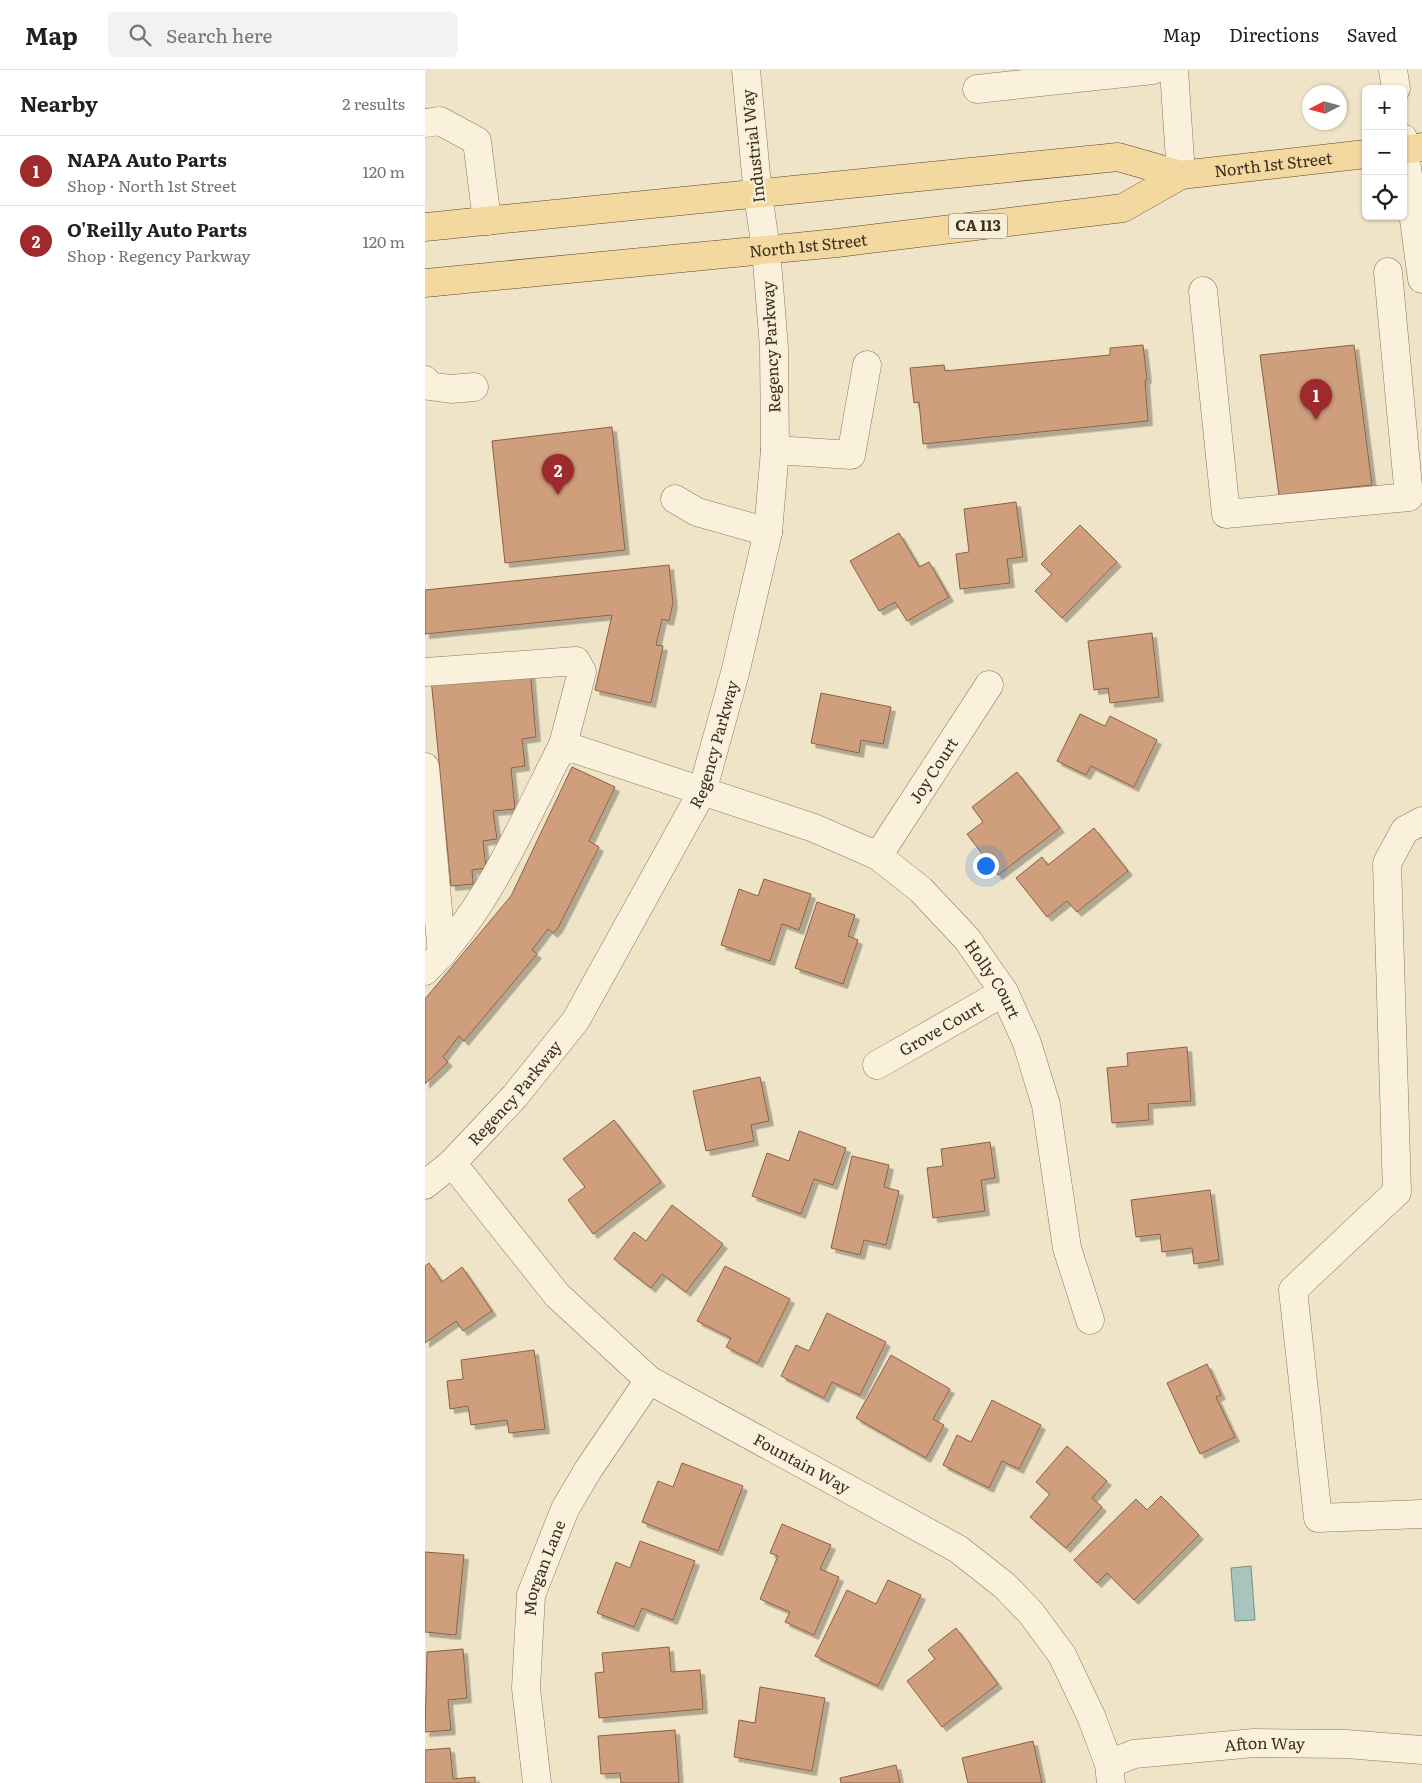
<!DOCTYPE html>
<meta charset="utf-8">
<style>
:root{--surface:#fff;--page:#f2f2f2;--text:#202124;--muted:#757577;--line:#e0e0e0;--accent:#9e2a2b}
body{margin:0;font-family:Literata,serif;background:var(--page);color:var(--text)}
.controls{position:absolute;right:15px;top:15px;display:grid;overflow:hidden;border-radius:8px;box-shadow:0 1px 4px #0004}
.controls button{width:45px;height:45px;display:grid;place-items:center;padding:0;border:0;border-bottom:1px solid var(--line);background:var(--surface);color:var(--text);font:25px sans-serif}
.compass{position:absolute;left:877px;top:15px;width:45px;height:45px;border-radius:50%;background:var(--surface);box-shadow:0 1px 4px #0004;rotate:264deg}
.you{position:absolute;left:560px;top:795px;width:18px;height:18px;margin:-12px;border:4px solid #fff;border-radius:50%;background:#1a73e8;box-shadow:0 0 0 8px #1a73e833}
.badge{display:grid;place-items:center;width:32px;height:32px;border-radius:50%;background:var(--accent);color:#fff;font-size:16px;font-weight:700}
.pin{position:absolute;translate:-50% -41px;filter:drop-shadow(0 1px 2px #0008)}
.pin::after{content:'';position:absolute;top:26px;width:18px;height:15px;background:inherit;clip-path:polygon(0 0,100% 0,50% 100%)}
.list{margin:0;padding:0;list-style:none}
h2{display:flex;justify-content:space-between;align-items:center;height:65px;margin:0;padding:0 20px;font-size:21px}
h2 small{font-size:16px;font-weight:400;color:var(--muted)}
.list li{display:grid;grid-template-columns:32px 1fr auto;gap:15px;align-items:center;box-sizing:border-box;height:70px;padding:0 20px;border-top:1px solid var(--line)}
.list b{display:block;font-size:19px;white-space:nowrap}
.list p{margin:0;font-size:16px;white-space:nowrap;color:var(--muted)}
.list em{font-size:16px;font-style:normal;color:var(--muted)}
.icon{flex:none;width:28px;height:28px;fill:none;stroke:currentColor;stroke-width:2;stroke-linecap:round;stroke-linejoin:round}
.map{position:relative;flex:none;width:997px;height:1713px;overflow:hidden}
header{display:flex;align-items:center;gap:30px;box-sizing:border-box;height:70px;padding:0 25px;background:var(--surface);border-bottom:1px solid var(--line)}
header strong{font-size:24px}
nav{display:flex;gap:28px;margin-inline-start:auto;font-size:18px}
.search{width:350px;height:45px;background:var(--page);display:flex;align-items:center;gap:12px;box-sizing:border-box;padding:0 18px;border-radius:8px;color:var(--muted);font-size:19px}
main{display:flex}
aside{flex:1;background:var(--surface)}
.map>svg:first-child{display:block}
</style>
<header>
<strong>Map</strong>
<div class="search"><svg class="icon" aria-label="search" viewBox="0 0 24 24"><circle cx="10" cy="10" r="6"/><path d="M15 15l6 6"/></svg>Search here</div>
<nav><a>Map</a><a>Directions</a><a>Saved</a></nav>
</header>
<main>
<aside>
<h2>Nearby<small>2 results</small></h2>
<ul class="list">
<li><span class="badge">1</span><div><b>NAPA Auto Parts</b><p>Shop · North 1st Street</p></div><em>120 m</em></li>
<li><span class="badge">2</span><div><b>O'Reilly Auto Parts</b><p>Shop · Regency Parkway</p></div><em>120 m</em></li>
</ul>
</aside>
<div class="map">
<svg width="997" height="1713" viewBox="0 0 997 1713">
<defs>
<filter id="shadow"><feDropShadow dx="4.5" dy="4.5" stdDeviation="0" flood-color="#0004"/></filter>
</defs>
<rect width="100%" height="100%" fill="#f0e4c8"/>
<!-- water -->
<path fill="#a9c4bc" stroke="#6f938a" d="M826,1496L830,1550L810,1551L806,1498Z"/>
<!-- building -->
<path fill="#cf9f7d" stroke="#8d5f41" filter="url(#shadow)" d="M718,275L722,309L720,310L723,351L498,374L494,332L489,333L485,298L519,295L520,301L685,285V278Z
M929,275L947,415L854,425L835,285Z
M187,357L200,480L80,493L67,371Z
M591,432L598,487L582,489L585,513L535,519L531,484L544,482L539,439Z
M655,455L692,492L637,548L610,521L627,504L616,494Z
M474,463L494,497L504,492L524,527L482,551L470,532L454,541L425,491Z
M244,495L248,533L244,551L237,549L231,575L238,576L226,633L170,620L187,545L0,564V520Z
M727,563L734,627L685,633L683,618L669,620L663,571Z
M105,598L111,667L97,669L100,696L86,698L90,739L68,741L72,769L58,771L61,798L47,800L48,814L26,816L6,608Z
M396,623L466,637L458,674L436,670L434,683L386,673Z
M655,644L680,656L685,646L732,670L709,717L666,696L661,705L632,691Z
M147,697L190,717L164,771L174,777L133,858L128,863L123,859L107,880L112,884L39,971L34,966L18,987L23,992L0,1014V929L86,826Z
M592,702L635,758L573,805L542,764L558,752L547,737Z
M669,758L703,801L652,842L642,831L622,847L591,808L617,787L623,795Z
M339,809L386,824L374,860L357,854L345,891L296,875L314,819L333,826Z
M392,832L430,845L423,866L433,870L418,914L370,898Z
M762,977L766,1031L723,1034L724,1050L687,1053L682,998L703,996L702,983Z
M335,1007L344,1051L326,1055L329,1071L281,1081L268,1021Z
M189,1050L236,1112L168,1164L143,1130L160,1117L138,1089Z
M374,1061L421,1078L408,1115L389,1109L376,1144L327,1126L342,1083L364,1091Z
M565,1072L570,1108L556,1110L560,1141L508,1148L502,1098L518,1096L516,1079Z
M427,1086L464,1095L459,1117L474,1121L461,1175L439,1170L435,1185L406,1178Z
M785,1120L794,1190L769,1194L767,1178L737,1182L735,1164L711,1167L706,1130Z
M247,1135L298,1174L261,1222L237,1204L226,1218L189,1189L209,1162L221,1171Z
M4,1193L17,1212L37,1197L67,1241L38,1261L31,1251L0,1273V1196Z
M300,1196L365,1229L333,1293L301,1277L306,1268L272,1251Z
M402,1243L461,1272L435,1325L407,1312L399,1328L356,1306L371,1275L384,1281Z
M109,1280L120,1359L84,1363L82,1350L46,1355L43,1336L25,1339L22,1311L38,1309L36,1290Z
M466,1285L525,1319L508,1349L519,1355L501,1388L431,1348Z
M782,1294L796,1325L791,1327L810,1367L775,1384L742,1313Z
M567,1330L616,1355L594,1399L577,1391L564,1418L518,1395L532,1365L546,1372Z
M642,1376L682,1411L667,1428L677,1437L641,1478L605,1447L625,1424L611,1412Z
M257,1393L318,1416L293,1481L217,1452L233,1411L248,1417Z
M736,1426L774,1465L709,1530L682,1503L672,1513L649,1490L711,1429L722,1440Z
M357,1454L406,1475L395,1499L414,1507L389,1565L360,1552L365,1542L335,1529L353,1486L345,1483Z
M215,1471L270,1491L248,1550L217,1538L209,1557L172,1543L191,1492L205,1498Z
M0,1482L39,1485L31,1565L0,1562Z
M463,1510L496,1525L453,1616L390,1586L422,1520L451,1534Z
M531,1558L573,1614L517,1657L482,1611L510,1589L503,1580Z
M244,1577L246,1602L275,1600L278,1639L174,1648L170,1603L179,1602L177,1583Z
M38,1579L42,1628L23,1630L26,1660L0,1662L2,1582Z
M335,1617L400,1628L387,1701L309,1687L314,1650L330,1653Z
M250,1660L254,1713H196L195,1703L176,1704L173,1666Z
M608,1671L617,1713H543L537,1688Z
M25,1678L28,1709L50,1707V1713H0V1680Z
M471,1695L475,1713H416L415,1708Z"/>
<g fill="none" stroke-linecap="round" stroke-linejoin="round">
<defs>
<g id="minor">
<path d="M749,0L756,105"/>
<path d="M968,0L971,19"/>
<path d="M552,19L728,0"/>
<path d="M0,53L15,51L52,71L62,151"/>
<path d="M978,68L997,209"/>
<path d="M778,221L801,444L984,427L963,202"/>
<path d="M0,310L4,316L26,319L49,317"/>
<path d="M350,380L426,385L442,295"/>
<path d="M250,429L272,442L343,462"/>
<path d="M0,602L151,591L157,602L138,675"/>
<path d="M0,697L17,884"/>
<path d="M997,751L980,760L962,793L972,1122L868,1220L893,1448L997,1444"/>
<path id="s1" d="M453,786L564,615"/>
<path id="s2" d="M0,901C63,839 98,752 138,675L389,758L453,786L496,820L542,869L579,922L602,973L621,1035L642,1178L665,1250"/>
<path id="s3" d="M452,995L579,922"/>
<path id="s4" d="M27,1093L132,1225L224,1310L533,1479L580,1516L606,1543L637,1585L666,1646L684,1694L686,1713"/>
<path id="s5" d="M0,1115L27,1093L90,1026L151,950L277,722L310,603L343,462L350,380L349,278L341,179L333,125L321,0"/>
<path id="s6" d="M684,1694L709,1684L829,1673L921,1674L997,1680"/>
<path id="s7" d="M112,1713L101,1618L106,1525L140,1439L163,1400L224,1310"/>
</g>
<g id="major">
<path d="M978,80L997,77"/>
<path id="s8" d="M0,157L693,87L756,105L941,84"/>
<path id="s9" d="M0,213L412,173L698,138L756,105"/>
</g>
</defs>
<!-- minor casing -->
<use href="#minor" stroke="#8d765c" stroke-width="29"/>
<!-- major casing -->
<use href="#major" stroke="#5b4430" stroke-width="29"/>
<!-- minor -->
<use href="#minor" stroke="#faf1dc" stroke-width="28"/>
<!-- major -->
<use href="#major" stroke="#f3d9a0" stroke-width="28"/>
</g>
<g text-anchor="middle" stroke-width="4.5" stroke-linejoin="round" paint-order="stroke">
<!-- shield labels -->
<rect fill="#f7eed8" stroke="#756857" stroke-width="1" x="524" y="143.5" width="58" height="25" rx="4"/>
<g font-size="15" font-weight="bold" fill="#3d2e20">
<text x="553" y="161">CA 113</text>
</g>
<!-- street labels -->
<g font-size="16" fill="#3d2e20" stroke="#f7eed8">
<text transform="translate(328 76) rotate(-96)" y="6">Industrial Way</text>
<text dy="6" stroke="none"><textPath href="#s8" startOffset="855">North 1st Street</textPath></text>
<text dy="6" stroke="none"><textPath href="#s9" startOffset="385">North 1st Street</textPath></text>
<text transform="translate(346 277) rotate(-93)" y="6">Regency Parkway</text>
<text dy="6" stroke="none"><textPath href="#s5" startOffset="534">Regency Parkway</textPath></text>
<text dy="6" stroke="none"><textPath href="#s1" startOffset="102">Joy Court</textPath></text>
<text dy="6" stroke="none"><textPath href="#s2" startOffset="770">Holly Court</textPath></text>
<text dy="6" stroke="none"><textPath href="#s3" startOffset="74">Grove Court</textPath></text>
<text dy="6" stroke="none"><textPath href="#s5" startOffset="129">Regency Parkway</textPath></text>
<text dy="6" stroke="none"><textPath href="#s4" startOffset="468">Fountain Way</textPath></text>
<text dy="6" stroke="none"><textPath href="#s7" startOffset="218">Morgan Lane</textPath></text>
<text dy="6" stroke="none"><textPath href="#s6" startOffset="158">Afton Way</textPath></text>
</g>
</g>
</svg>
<div class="controls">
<button>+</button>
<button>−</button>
<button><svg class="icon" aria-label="locate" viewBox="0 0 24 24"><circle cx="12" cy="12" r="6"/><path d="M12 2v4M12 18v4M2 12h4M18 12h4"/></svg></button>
</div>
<svg class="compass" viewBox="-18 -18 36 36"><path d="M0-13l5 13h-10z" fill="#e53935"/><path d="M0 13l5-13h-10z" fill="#757577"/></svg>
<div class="you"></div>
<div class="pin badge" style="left:891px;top:350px">1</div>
<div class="pin badge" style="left:133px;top:425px">2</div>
</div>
</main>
